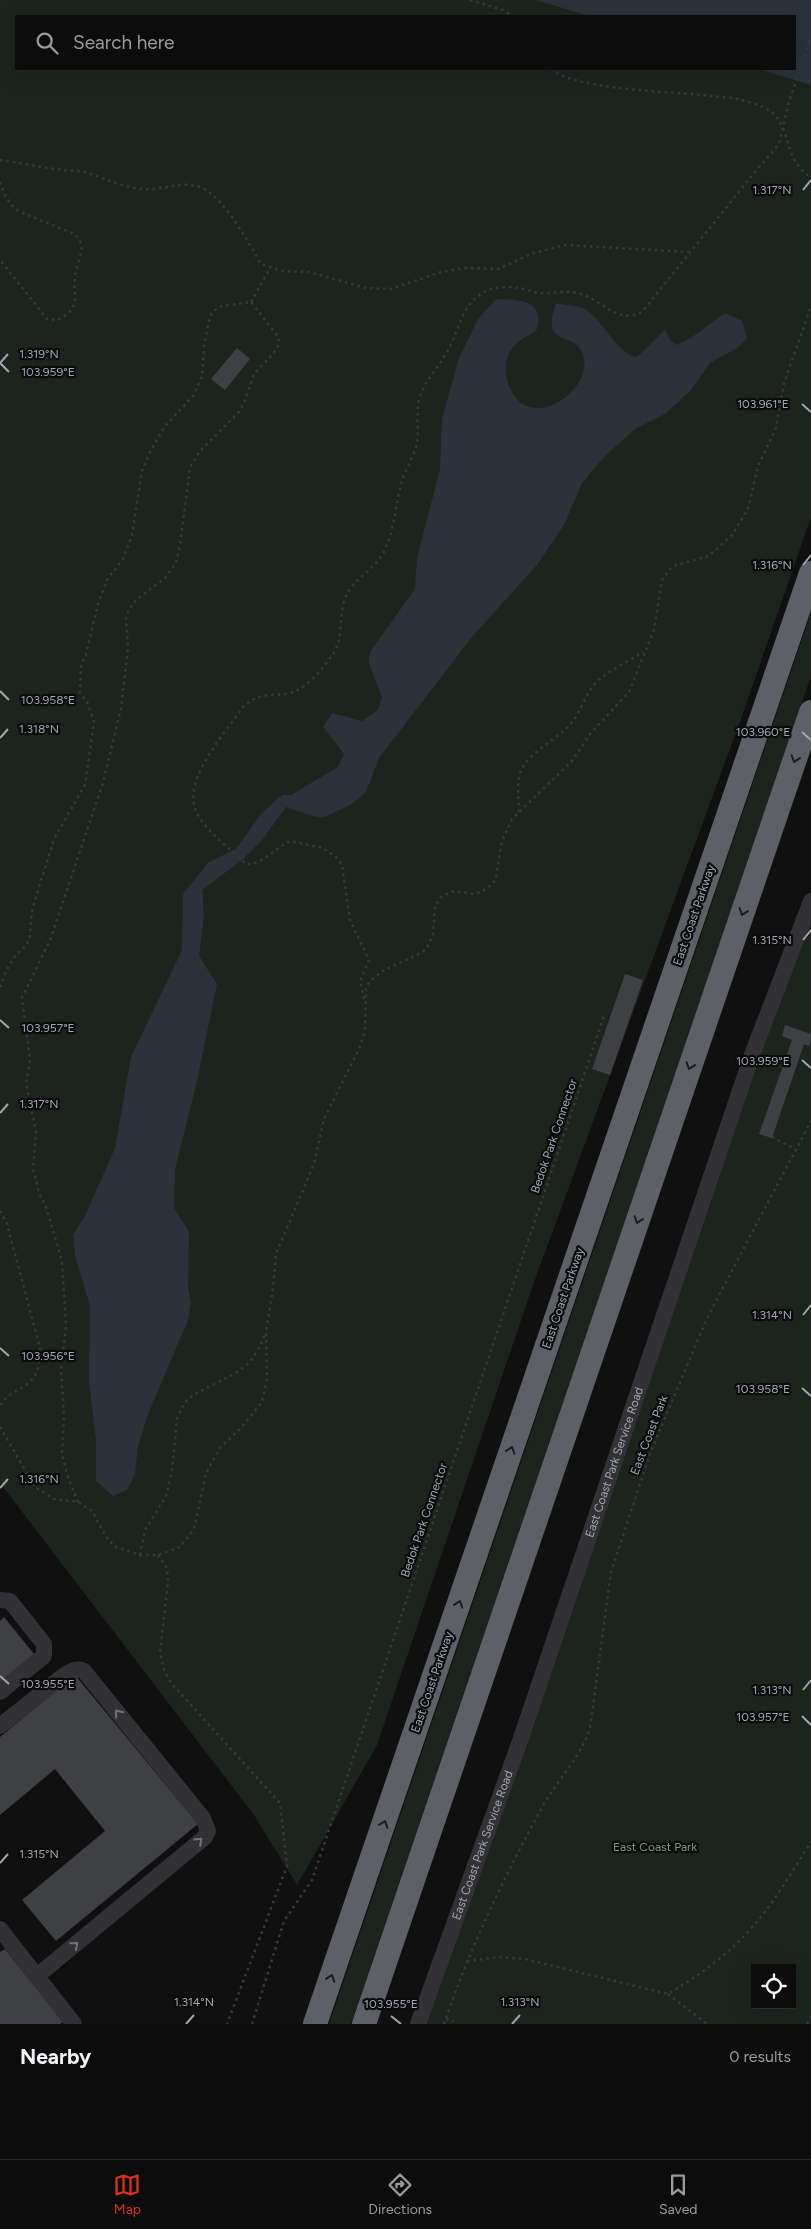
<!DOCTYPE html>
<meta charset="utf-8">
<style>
:root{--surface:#0c0c0d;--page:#1a1a1b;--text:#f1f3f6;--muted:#9a9b9d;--line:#2c2c2e;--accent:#d93025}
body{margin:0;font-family:Figtree,sans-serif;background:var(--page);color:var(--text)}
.controls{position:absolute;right:15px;bottom:15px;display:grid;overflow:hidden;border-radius:0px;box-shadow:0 5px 20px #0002}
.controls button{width:45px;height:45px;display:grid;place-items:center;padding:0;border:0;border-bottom:1px solid var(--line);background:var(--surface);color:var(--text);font:25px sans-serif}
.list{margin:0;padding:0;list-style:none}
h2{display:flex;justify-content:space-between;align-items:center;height:65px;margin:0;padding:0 20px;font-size:21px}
h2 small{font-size:16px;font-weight:400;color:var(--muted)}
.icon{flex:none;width:28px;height:28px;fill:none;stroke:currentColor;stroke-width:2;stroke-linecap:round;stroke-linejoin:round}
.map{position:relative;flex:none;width:811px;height:2024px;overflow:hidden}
.search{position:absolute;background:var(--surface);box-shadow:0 5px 20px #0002;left:15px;right:15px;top:15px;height:55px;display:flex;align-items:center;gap:12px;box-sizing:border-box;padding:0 18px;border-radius:0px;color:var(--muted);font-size:19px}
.sheet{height:135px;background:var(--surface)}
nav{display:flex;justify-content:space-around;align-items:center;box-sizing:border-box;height:70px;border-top:1px solid var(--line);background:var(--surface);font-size:14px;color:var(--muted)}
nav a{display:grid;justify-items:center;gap:2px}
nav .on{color:var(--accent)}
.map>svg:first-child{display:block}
</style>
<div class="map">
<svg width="811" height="2024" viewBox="0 0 811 2024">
<rect width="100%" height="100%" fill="#101011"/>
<!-- green -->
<path fill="#1d241e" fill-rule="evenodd" d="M0,0H811V517L742,716L533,1285L377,1745L297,1885L254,1815L0,1483ZM16,16H795V69H16Z
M811,613V676L351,2024H329Z
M811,901V2024H426ZM755,1968H792V2005H755Z"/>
<!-- water -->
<path fill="#2b3239" d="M536,0H811V85L759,69H795V16H589Z
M496,299C515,300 546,299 537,329C533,334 528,335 522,339C502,353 502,373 512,392C532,430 590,393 584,358C578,328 539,351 556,303C564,305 575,305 583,308C602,317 617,355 637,357L665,330L670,340L677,345L691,338L725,313L742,321L747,338L737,348L710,363L691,390L665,414L635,429L605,456L582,483L564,525L537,565L472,637L379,758L366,792L352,804L325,817H316L286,807L262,840L242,860L202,890L204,916L199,956L217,984L197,1081L175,1169L174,1208L189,1232L188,1287L191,1302L188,1320L148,1414L138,1446L135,1474L127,1490L113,1496L96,1481V1441L89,1382L90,1306L75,1256L73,1235L85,1216L115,1148L131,1057L182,950L183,894L209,862L236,849L261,814L277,799L283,795H291L338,767L344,754L323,727L332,713L362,721L378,710L382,697L369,664L370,652L415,589L417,558L440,469L442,419L459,358L478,319Z"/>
<!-- building -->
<path fill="#3f4044" d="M237,348L250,359L225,390L211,379Z
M625,974L643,980L610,1075L592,1069Z
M785,1025L811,1034V1041L809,1046L804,1044L772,1138L759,1134L792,1040L782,1036Z
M4,1617L34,1654L0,1682V1621Z
M75,1675L198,1824L56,1941L22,1900L105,1831L55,1769L0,1815V1737Z
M5,1949L63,2022L60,2024H0V1952Z"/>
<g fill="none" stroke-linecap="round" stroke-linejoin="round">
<!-- path -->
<path stroke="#38393d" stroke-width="2.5" stroke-dasharray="2.5 4" stroke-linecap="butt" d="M470,0L503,10L512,16
M551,69C579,91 672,91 711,96C721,97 732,97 741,100C750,102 763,106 770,111C792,127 783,161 811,177
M0,160C21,163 43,168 64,170C69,171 75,170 80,171C101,176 120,187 142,189C164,191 185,178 206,190C229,205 247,241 261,264L282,271L309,272L366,288L391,289L441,272L466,268L498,269L531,254L564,245L690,252
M0,182C4,195 9,204 20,212L72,233C90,244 77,260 75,276C72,297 83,306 58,320L47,319L0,260
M251,302L270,268
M519,812C519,798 516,783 521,770C528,754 556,739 569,726C582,712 586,689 601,678C614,668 630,660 643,652
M0,987L6,971L15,956L26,946L30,936L32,910L54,839L85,785L94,722L87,702L80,693L81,667L86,654L98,604L107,580L123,559L132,535L142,471L150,452L165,426L193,396L202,377L204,346L210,316L215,310L222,306L251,302
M364,999L360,981L369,960L350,920L342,865L336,857L323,848L290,841C276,847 261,866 246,864C230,849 211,835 199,817C177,784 225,734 243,707C259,693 266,696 285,694C304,692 323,669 333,654C344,638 338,617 345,599C352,578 378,569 386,547C395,526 396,502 402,481C406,468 415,455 417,442C419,428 416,413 419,400C424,380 440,367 449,348C457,334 460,317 470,304C474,299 479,295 484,292C493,287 508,286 518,288C525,288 532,293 540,293C552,294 565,290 577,293C602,298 615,325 642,312L754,173L779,144L788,105L811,36
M772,1137L795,1149
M0,1211L7,1224L40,1348C39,1357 40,1367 35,1375C27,1390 6,1391 0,1407
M0,1427L35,1487L54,1499L78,1502L92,1511L108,1540L116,1547L140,1555H158L180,1547L194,1529L206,1473L220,1448L241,1428L262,1402L267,1379L266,1331L273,1289L276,1254L314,1164L324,1119L359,1049L365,1031L366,988L370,981L384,970L421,953L427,948L433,934L435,906L442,896L454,891L473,894L481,892L493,884L496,877L502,841L512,819L572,761L590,734L629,692L654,630L662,580L670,569L676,565L709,556L732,535L748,509L758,466L776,428L784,383L811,307
M78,1502L68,1477L62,1455L64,1417L61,1369L66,1327L62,1261L46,1207L39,1193L33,1169L36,1132L26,1083L30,1060L22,998L50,940L103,783L121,708L128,648L126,619L129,609L136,600L165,578L176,563L180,545L190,467L200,451L238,413L244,403L254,374L273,354L278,346L279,338L251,302
M140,1555L145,1530L166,1496L172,1471L177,1419L181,1409L187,1400L195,1394L236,1373L250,1362L259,1348L266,1332
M158,1555L167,1568L168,1581L160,1652L164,1670L171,1683L280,1803L287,1866L227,2024
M467,1961L500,1957L525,1959L668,1994C695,1978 722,1959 744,1936C770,1910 791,1873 811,1842
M668,1994L707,2024
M446,2019L454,2021
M252,2024L284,1921L312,1880L604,1016
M444,2024C470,1947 506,1873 545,1802C560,1777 581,1756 590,1728L611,1572L651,1451L708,1316L811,1121
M807,2024L811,2016"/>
<!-- minor -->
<g stroke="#323236" stroke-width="16">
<path d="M0,1600L10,1601L44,1644V1656L0,1692"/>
<path d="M0,1726L63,1676C71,1671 76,1667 84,1671L203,1818L208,1831L205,1837L37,1976"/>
<path d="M0,1929L74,2024"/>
<path id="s1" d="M418,2024L520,1741L753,1052L811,901"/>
</g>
<!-- highway -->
<path stroke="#5e6067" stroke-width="24" d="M315,2024L811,573
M364,2024L811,712"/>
</g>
<!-- one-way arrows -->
<defs><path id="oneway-chevron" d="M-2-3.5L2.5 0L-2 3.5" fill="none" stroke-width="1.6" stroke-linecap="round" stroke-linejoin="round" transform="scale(1.25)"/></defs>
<g stroke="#1c1c1e">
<use href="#oneway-chevron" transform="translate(795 759) rotate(109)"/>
<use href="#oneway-chevron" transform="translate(743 912) rotate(109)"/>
<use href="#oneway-chevron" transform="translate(690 1066) rotate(109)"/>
<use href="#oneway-chevron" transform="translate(638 1220) rotate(109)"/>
<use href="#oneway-chevron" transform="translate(511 1450) rotate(-71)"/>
<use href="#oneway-chevron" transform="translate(459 1604) rotate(-71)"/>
<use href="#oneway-chevron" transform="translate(384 1824) rotate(-71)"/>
<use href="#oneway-chevron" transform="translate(331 1978) rotate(-71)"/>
</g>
<g stroke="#70727a">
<use href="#oneway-chevron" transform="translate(118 1713) rotate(-129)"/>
<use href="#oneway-chevron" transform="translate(199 1841) rotate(-43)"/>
<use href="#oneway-chevron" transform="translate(75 1945) rotate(-40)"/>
</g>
<!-- ticks -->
<path fill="none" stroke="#a2a6b1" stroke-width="2" d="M803,190L811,180M0,363L9,372M0,363L8,354M802,404L811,412M803,565L811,555M0,691L9,700M802,732L811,740M0,738L8,729M803,940L811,930M0,1020L9,1028M802,1060L811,1068M0,1113L8,1104M803,1315L811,1305M0,1348L9,1356M802,1388L811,1396M0,1488L8,1479M0,1676L9,1684M803,1690L811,1680M802,1716L811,1725M0,1863L8,1854M391,2016L401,2024M186,2024L194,2015M512,2024L520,2015"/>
<g text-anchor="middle" stroke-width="4.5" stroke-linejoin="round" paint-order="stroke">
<!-- street labels -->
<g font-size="12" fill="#a2a6b1" stroke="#0b0b0c">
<text transform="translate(694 915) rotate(-71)" y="4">East Coast Parkway</text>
<text transform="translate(554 1136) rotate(-71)" y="4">Bedok Park Connector</text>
<text transform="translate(563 1298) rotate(-71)" y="4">East Coast Parkway</text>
<text transform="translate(649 1435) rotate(-69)" y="4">East Coast Park</text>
<text dy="4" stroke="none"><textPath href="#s1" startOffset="595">East Coast Park Service Road</textPath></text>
<text transform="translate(424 1520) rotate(-71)" y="4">Bedok Park Connector</text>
<text transform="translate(432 1682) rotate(-71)" y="4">East Coast Parkway</text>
<text dy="4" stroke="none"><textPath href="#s1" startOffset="190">East Coast Park Service Road</textPath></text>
</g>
<!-- park labels -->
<g font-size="12" fill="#7a9b7e" stroke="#0b0b0c">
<text x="655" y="1851">East Coast Park</text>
</g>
</g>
<g font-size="12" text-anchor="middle" fill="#a2a6b1" stroke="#0b0b0c" stroke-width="4.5" stroke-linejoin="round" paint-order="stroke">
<text x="772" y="194">1.317°N</text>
<text x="39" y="358">1.319°N</text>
<text x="48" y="376">103.959°E</text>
<text x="763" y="408">103.961°E</text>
<text x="772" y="569">1.316°N</text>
<text x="48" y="704">103.958°E</text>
<text x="39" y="733">1.318°N</text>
<text x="763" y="736">103.960°E</text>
<text x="772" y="944">1.315°N</text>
<text x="48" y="1032">103.957°E</text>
<text x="763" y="1065">103.959°E</text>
<text x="39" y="1108">1.317°N</text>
<text x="772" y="1319">1.314°N</text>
<text x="48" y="1360">103.956°E</text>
<text x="763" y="1393">103.958°E</text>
<text x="39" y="1483">1.316°N</text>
<text x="48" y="1688">103.955°E</text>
<text x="772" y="1694">1.313°N</text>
<text x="763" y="1721">103.957°E</text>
<text x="39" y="1858">1.315°N</text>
<text x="194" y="2006">1.314°N</text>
<text x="520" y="2006">1.313°N</text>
<text x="391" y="2008">103.955°E</text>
</g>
</svg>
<div class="controls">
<button><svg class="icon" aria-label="locate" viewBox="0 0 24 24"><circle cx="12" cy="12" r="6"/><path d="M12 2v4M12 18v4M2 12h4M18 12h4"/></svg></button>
</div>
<div class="search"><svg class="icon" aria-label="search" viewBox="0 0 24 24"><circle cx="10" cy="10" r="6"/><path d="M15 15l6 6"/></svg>Search here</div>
</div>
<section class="sheet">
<h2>Nearby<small>0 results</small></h2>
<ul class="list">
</ul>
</section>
<nav>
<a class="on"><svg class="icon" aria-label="map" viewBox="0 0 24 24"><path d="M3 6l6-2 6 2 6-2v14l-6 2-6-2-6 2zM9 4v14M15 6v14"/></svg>Map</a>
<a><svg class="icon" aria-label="directions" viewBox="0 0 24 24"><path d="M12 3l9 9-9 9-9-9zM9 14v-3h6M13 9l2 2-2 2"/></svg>Directions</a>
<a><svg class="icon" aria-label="saved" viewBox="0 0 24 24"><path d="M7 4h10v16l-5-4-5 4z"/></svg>Saved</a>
</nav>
